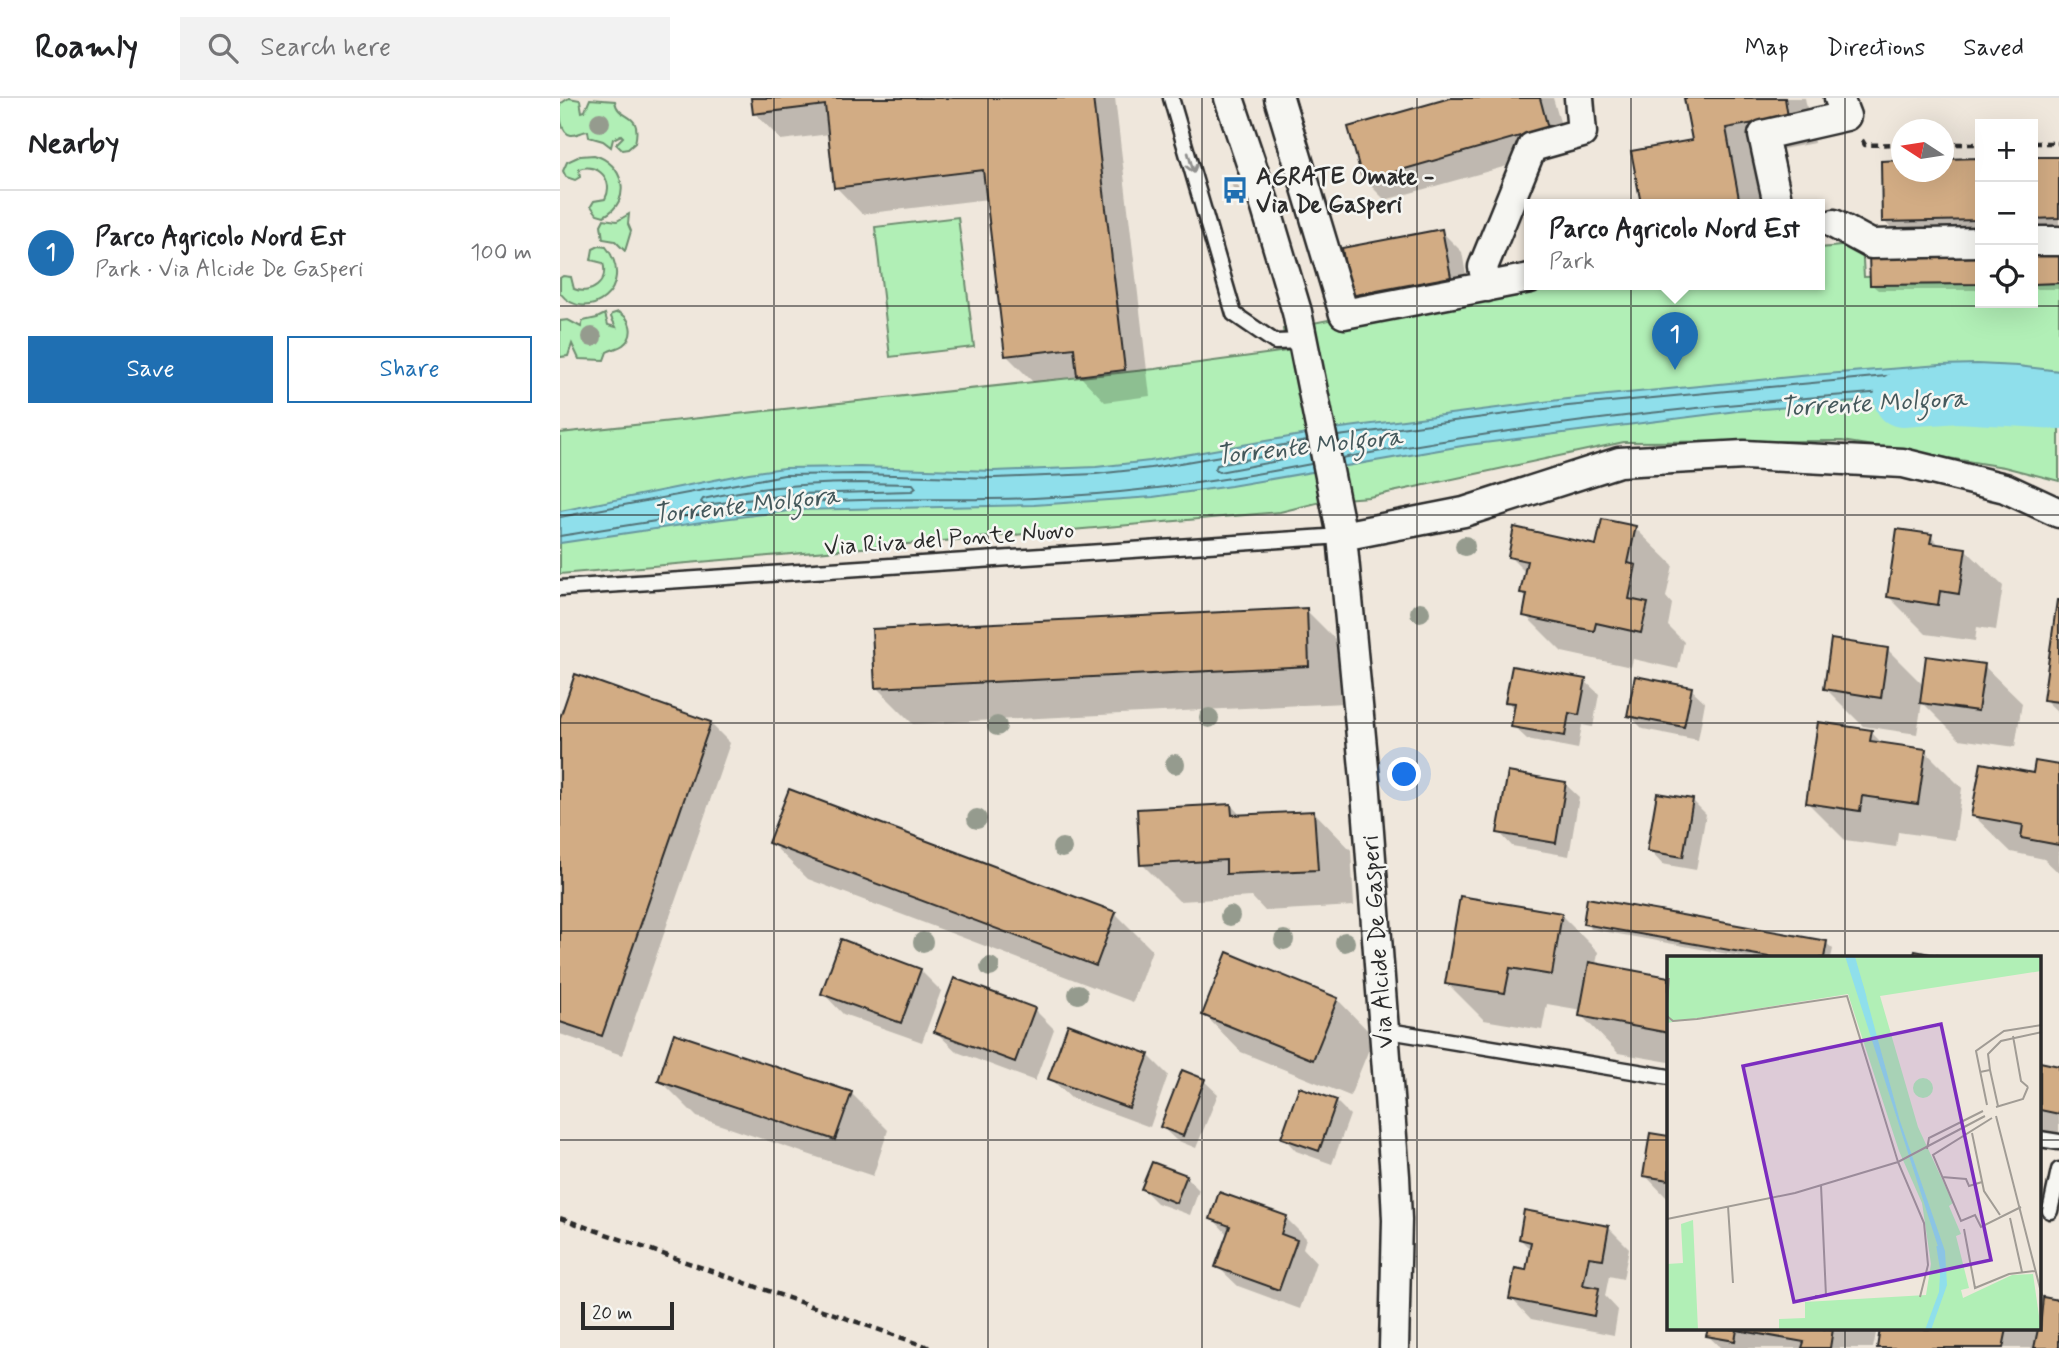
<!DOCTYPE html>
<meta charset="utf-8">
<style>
:root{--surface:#fff;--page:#f2f2f2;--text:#202124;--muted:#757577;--line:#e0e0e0;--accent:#1f6fb2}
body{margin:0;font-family:Mynerve,sans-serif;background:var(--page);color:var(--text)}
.controls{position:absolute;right:21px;top:21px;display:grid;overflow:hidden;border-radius:0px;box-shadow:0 7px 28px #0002}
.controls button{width:63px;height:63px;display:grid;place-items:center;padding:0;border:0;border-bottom:2px solid var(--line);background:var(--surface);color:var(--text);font:35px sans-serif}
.compass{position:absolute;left:1331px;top:21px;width:63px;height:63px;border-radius:50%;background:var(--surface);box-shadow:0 7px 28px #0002;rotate:282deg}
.scale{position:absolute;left:21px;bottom:18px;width:93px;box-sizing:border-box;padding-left:7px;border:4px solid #2b2b2b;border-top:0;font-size:19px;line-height:24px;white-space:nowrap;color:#2b2b2b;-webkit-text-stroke:5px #f6f6f2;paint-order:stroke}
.you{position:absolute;left:845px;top:677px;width:24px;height:24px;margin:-18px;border:5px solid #fff;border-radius:50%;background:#1a73e8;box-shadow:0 0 0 10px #1a73e833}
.badge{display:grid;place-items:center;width:46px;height:46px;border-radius:50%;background:var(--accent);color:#fff;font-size:23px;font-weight:700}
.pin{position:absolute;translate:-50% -58px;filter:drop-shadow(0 2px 4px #0008)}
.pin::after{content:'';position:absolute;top:37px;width:24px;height:21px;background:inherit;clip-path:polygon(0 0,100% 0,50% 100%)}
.popup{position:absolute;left:964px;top:101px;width:301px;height:91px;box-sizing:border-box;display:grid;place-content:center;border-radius:0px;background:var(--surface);filter:drop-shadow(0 2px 5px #0005);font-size:23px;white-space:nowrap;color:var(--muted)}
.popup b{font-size:26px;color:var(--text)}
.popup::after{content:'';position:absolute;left:50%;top:100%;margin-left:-14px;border:14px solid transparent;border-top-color:var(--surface)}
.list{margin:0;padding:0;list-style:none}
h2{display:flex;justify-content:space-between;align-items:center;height:91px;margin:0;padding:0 28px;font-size:30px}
h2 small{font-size:23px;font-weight:400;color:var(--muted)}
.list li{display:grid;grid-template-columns:46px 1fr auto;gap:21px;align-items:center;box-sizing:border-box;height:126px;padding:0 28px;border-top:2px solid var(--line)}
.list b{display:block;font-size:26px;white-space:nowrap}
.list p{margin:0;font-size:23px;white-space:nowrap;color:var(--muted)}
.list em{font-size:23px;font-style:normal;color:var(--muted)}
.actions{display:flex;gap:14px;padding:21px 28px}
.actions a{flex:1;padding:16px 0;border:2px solid var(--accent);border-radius:0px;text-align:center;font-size:24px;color:var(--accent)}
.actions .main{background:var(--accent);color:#fff}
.icon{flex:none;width:38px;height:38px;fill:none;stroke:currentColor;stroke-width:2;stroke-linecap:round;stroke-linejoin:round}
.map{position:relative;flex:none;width:1499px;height:1250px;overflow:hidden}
header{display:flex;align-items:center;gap:42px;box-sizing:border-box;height:98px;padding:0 35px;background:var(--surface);border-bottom:2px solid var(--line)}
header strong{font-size:33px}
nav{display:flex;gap:38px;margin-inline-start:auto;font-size:24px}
.search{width:490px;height:63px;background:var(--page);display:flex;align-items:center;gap:18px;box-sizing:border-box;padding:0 24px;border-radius:0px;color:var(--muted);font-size:26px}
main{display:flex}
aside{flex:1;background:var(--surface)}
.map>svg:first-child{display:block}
</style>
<header>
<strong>Roamly</strong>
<div class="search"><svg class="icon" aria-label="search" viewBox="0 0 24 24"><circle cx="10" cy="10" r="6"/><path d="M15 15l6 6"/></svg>Search here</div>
<nav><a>Map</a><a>Directions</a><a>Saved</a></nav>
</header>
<main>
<aside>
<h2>Nearby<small></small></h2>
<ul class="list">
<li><span class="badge">1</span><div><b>Parco Agricolo Nord Est</b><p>Park · Via Alcide De Gasperi</p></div><em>100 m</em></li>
</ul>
<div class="actions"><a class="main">Save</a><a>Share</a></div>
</aside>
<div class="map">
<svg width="1499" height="1250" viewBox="0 0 1499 1250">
<rect width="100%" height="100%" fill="#efe7dc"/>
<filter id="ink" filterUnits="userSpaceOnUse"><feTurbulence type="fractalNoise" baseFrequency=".0143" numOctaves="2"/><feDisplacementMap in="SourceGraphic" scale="14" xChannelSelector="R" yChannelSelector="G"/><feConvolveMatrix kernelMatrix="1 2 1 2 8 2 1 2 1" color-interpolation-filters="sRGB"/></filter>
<g filter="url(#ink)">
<!-- green -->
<path fill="#b1efb6" stroke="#6e8d70" stroke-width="2" d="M9,0L20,2L22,14L25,13L30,1L55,3C58,24 83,12 75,45L68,51L62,52L56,46L63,39L61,37L53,41L51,49L43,43L29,39L28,33C23,33 16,38 11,37C0,35 0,17 0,6Z
M34,57C64,65 73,103 44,118L37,116L31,108L34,103L45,101C55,83 38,64 19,71L20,79L15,82L6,79L3,73L7,64L20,58Z
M69,116L68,126L71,133L65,153L55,143L43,141L41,127L44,121L57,123Z
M398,119L414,249L330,259L315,129Z
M1302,146L1304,179L1420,176V205H1473V174L1499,173V383L1444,369L1282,343L1064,344L809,399L769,402L720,414L0,476V335L595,271L727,253L723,231L970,182V186H1260V150Z
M39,148L46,149C78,190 26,228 0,195V180L3,178L11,179L14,191C31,198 49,184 43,165L31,162L33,151Z
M58,214C71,219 76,237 63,247C59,250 52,251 47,254L44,262L19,261L12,246L8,258L0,259V223L8,222L21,229L23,223L37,220L45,216L48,227L56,229L51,219L52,216Z"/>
<!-- water -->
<path fill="#8fdfeb" stroke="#67979e" stroke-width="2" d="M1417,266L1458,268L1499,273V308L1447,299H1409L1295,304L1177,313L908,347L671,388L593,399L474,407L237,412L162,421L0,445V413L189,375L224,370L300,369L434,373L536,369L590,363L781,330L1007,301L1240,278L1380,267Z"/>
<!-- shadow -->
<path fill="#0003" d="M193,0H555L590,298L545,304L520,278L473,284L446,257L428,101L302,116L276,89L270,36L221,42L195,15Z
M896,0H993L1008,51L825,102L805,82Z
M1126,0H1245L1254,45L1192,57L1201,106H1083L1134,43Z
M1499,60V147H1473V61Z
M1420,62V148L1350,150L1324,123L1342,74H1384V63Z
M670,81L678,87L681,96L673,91Z
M881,133L902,154L910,199L812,217L792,197Z
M1420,157V192H1318L1311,186Z
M1473,157H1499V191H1473Z
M1075,430L1113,467L1106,499L1112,506L1108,528L1124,544L1118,571L1073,561L1071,569L1002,554L965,517L968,501L962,494L966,475L950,459L1037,449Z
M1371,438L1381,448L1405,451L1443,488L1436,532L1417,529L1415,543L1366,536L1329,499Z
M1499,504V615L1485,602Z
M746,512L783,549L785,605L353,626L316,589Z
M1327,551L1364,588L1424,568L1462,605L1455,649L1399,641L1362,604L1357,636L1303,628L1266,591Z
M1025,583L1039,596L1033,629L1022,627L1018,651L967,641L953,628L956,612L947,603Z
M1131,591L1145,604L1138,642L1083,631L1069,617Z
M150,625L170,645L62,957L0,936V626Z
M1311,634L1324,647L1365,653L1402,690L1395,742L1338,734L1336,749L1285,742L1248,705Z
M1477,665L1499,669V775L1484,761L1451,754L1413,717L1475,677Z
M1005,686L1019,699L1009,758L952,748L939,734Z
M1132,702L1146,716L1136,772L1102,766L1089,752Z
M671,707L681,718L754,714L791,752L794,808L705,813L692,799L619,803L582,766Z
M210,744L555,815L592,852L573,904L248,781Z
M1001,817L1038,854L1036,867L1109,880V964L1058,955L1021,917L1022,912L987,906L982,932L924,922L887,885Z
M1025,825L1266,845L1273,851L1271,860H1190L1031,831Z
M360,872L381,893L362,944L283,916L263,895Z
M777,901L814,939L790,998L681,954L644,916Z
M474,911L494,931L475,983L397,954L376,934Z
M588,957L608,977L590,1029L511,1000L490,980Z
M1480,966L1499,970V1045L1480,1041Z
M623,975L644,983L658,996L636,1050L616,1042L602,1029Z
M100,982L291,995L328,1032L313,1078L137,1019Z
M776,1003L790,1017L772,1066L736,1053L723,1039Z
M1109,1040V1102L1085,1077Z
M626,1079L639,1092L630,1117L597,1105L583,1091Z
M652,1120H726L746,1140L743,1150L756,1164L740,1211L678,1188L657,1168L668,1137Z
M1049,1130L1069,1150L1063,1181L1049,1178L1045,1198L1058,1212L1054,1237L971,1221L951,1200L967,1174L971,1152L960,1141Z
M1485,1201L1499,1204V1250H1319L1322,1231H1480V1218L1481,1220Z
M1149,1231H1317L1313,1250H1161L1148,1238Z"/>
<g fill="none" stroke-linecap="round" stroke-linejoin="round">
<!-- shore -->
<path stroke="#537378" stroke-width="2" d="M778,338L1008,308L1347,276L1417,273L1499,280
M722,355L726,358L723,362L659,374L655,372L657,367Z
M782,360C944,331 1108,310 1272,298C1346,293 1426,282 1499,300
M300,385L353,386L356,390L352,393L236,396L144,407L141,404L143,401C195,389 246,385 300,385Z
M0,419L224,377L300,376L434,380L536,376L591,370L747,343
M0,438C78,426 157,412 236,405C315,399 394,403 474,400C568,396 659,384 751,366"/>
<!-- river -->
<path stroke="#8fdfeb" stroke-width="56" d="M1342,301L1398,297L1499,303"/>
</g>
<!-- building -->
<path fill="#d2ac84" stroke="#2b2b2b" stroke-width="2" d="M191,0H533L565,272L517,278L514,250L445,258L423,72L274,90L265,7L193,16Z
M890,0H980L988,30L803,83L788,29Z
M1124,0H1225L1228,19L1166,30L1180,106H1081L1071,53L1132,42Z
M1473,59H1499V120L1473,121Z
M1420,60V122L1322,124L1321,63L1342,62V74H1384V61Z
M882,131L891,179L790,198L782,150Z
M1473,155H1499V185L1473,186Z
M1309,156H1420V186L1310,187Z
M1042,421L1076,428L1068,465L1076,467L1069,501L1088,505L1081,535L1036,525L1034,533L963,518L967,496L960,495L967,463L948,459L954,429L1036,447Z
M1337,431L1372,436L1370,445L1406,450L1399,496L1380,493L1378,507L1327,499Z
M1497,502H1499V604L1483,602Z
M747,510L749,568L315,590L312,531Z
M1271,541L1328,550L1321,600L1264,591Z
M1366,558L1425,566L1418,613L1360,605Z
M952,568L1026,581L1019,617L1009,615L1005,638L951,629L955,605L945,604Z
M15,576L151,624L42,938L0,924V620Z
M1075,578L1132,589L1124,629L1067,618Z
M1258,624L1312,632L1310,643L1366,651L1358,706L1302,698L1300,713L1246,705Z
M1475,663L1499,667V747L1461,740L1463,727L1411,718L1421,665L1473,675Z
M948,674L1006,684L996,745L937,735Z
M229,691L556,814L536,868L208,745Z
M1097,695L1133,701L1123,759L1087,753Z
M671,706L672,717L754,713L758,772L666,776V762L580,767L577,711Z
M900,798L1002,815L992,877L950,870L945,895L885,886Z
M1027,800L1267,843L1264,860H1214L1023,826Z
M281,841L361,871L341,925L261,896Z
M1355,853L1390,860H1353Z
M667,854L778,900L753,962L642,917Z
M1029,864L1109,879V935L1019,918Z
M394,880L475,910L455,964L374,934Z
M508,926L589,956L569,1010L488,981Z
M114,935L292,994L275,1042L98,983Z
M1480,964L1499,968V1016L1480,1012Z
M622,972L645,981L623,1038L600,1029Z
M739,989L777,1002L759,1053L721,1040Z
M1090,1035L1109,1038V1082L1083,1078Z
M592,1064L627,1077L616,1105L581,1091Z
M659,1094L727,1118L721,1136L737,1142L719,1192L655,1169L670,1128L650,1121Z
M964,1112L1049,1128L1043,1161L1029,1159L1023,1187L1039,1190L1034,1218L949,1201L955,1170L966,1172L971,1144L959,1141Z
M1483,1199L1499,1202V1250H1474L1478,1231H1480Z
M1148,1231H1273L1270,1250H1242L1244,1244L1177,1232L1175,1243L1146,1238Z
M1320,1231H1447L1443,1250H1317Z"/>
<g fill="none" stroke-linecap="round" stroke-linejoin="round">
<defs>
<path id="service" d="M611,0L674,216L715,244L743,243
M0,490L782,438
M823,932L1109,979
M1480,1041L1499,1044
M1490,1113L1499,1072"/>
<path id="minor" d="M669,0L706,110L737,214L782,438L805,681L835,1078L837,1122L834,1250
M719,0L784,216L970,180
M1218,106L1203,37L1286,18L1279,0
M1274,126L1311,146L1420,144
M1473,143H1499
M927,189L923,169L972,49L1022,35L1019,0
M782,438L904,414L1059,364L1184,357L1343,365L1445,390L1499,415"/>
</defs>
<!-- service casing -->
<use href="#service" stroke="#2b2b2b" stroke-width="19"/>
<!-- minor casing -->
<use href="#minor" stroke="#2b2b2b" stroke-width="33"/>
<!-- path -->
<path stroke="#2b2b2b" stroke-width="4.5" stroke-dasharray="7 5" stroke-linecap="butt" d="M1302,42L1305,47L1342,46
M1473,45H1499
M1384,46H1420
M0,1120L371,1250"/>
<!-- service -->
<use href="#service" stroke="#f6f6f2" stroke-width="14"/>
<!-- minor -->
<use href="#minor" stroke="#f6f6f2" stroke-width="28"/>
</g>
<!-- trees -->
<g fill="#959b8e">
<circle cx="40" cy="24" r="10"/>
<circle cx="32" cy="239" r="10"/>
<circle cx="905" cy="448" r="10"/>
<circle cx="860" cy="514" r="10"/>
<circle cx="649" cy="620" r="10"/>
<circle cx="437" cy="628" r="10"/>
<circle cx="615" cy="666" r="10"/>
<circle cx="417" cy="721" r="10"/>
<circle cx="502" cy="750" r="10"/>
<circle cx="670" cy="818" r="10"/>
<circle cx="724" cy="842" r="10"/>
<circle cx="363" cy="844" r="10"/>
<circle cx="785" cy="844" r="10"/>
<circle cx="430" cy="869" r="10"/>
<circle cx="518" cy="896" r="10"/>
</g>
<!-- one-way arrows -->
<defs><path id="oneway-shaft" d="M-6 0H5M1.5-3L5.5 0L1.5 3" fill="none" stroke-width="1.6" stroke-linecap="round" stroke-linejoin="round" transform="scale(1.75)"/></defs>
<use stroke="#90908e" href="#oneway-shaft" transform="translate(631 65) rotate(74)"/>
</g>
<!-- grid -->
<path fill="none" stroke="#2b2b2b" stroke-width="2" stroke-opacity="0.55" d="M214,0V1250M428,0V1250M642,0V1250M857,0V1250M1071,0V1250M1285,0V860M0,208H1499M0,417H1499M0,625H1499M0,833H1499M0,1042H1109M1480,1042H1499M1285,1231V1250"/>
<!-- icons -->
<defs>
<symbol id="bus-bare" viewBox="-9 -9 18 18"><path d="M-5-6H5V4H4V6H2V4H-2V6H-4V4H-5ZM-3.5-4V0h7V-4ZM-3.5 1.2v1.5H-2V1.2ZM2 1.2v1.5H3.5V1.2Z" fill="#1f6fb2" stroke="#f6f6f2" stroke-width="2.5" paint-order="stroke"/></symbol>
</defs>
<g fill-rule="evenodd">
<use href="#bus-bare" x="656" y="73" width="38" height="38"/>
</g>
<g text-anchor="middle" stroke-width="5" stroke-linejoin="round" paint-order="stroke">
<!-- poi labels -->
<g font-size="24" font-weight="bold" fill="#2b2b2b" stroke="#f6f6f2" text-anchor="start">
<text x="696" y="86">AGRATE Omate -<tspan x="696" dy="28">Via De Gasperi</tspan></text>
</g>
<!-- street labels -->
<g font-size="24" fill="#2b2b2b" stroke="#f6f6f2">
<text transform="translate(389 440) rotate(-4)" y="8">Via Riva del Ponte Nuovo</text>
<text transform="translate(817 844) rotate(-94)" y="8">Via Alcide De Gasperi</text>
</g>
<!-- water labels -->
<g font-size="26" font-style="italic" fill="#44585b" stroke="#f6f6f2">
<text transform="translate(1313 304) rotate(-3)" y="9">Torrente Molgora</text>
<text transform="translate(749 347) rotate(-6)" y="9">Torrente Molgora</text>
<text transform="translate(186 406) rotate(-6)" y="9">Torrente Molgora</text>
</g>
</g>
<!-- overview -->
<g transform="translate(1107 858)">
<rect width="374" height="374" fill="#efe7dc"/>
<path d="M0,0H374V15L213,40L251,171L286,247L282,250L294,278L289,280L302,332L294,334L296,342L345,319L366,318L374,374H112V363L138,362V346L259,339L264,308L255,247L232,195L181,38L0,67ZM246 132a10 10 0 1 1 20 0a10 10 0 1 1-20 0ZM26,264L31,374H0V308L16,307L14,268Z" fill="#b1efb6"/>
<path d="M178,0H186L196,29L233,165L278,295L280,329L264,374H258L272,336L274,300Z" fill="#8fdfeb"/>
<path fill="none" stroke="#8fdfeb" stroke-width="3.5" d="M186,0L198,42M271,290L276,321"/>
<path fill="none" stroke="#a19c95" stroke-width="2" d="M0,48L2,22M0,60L6,65L30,63L180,40L231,206L257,267L261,309L253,341M346,80L354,125L361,131M323,114L331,150M313,116L323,114L321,98L334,85L375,76M320,149L309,95L337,75L375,69M329,151L356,143L361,131M329,160L375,340M325,162L266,199L294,265L308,259L314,271L354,251M305,177L317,235L333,259M260,193L262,182L316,155M275,221L299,223L302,230L315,226M61,250L66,327M343,262L355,316M0,263L128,237L231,206L318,160M297,273L308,332L342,318L368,315M148,340H159L154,229"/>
<path fill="#7b2cbf" fill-opacity="0.15" stroke="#7b2cbf" stroke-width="3.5" d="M274,68L324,304L127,346L76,110Z"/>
<rect width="374" height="374" fill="none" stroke="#2b2b2b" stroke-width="3.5"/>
</g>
</svg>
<div class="controls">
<button>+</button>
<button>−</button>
<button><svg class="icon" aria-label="locate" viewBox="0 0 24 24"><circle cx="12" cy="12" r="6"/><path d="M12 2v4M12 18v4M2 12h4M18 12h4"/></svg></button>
</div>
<svg class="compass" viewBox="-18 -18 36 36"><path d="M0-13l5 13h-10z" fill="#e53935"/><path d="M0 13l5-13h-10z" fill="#757577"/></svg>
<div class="scale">20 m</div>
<div class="you"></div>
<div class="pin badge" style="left:1115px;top:272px">1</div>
<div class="popup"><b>Parco Agricolo Nord Est</b>Park</div>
</div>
</main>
